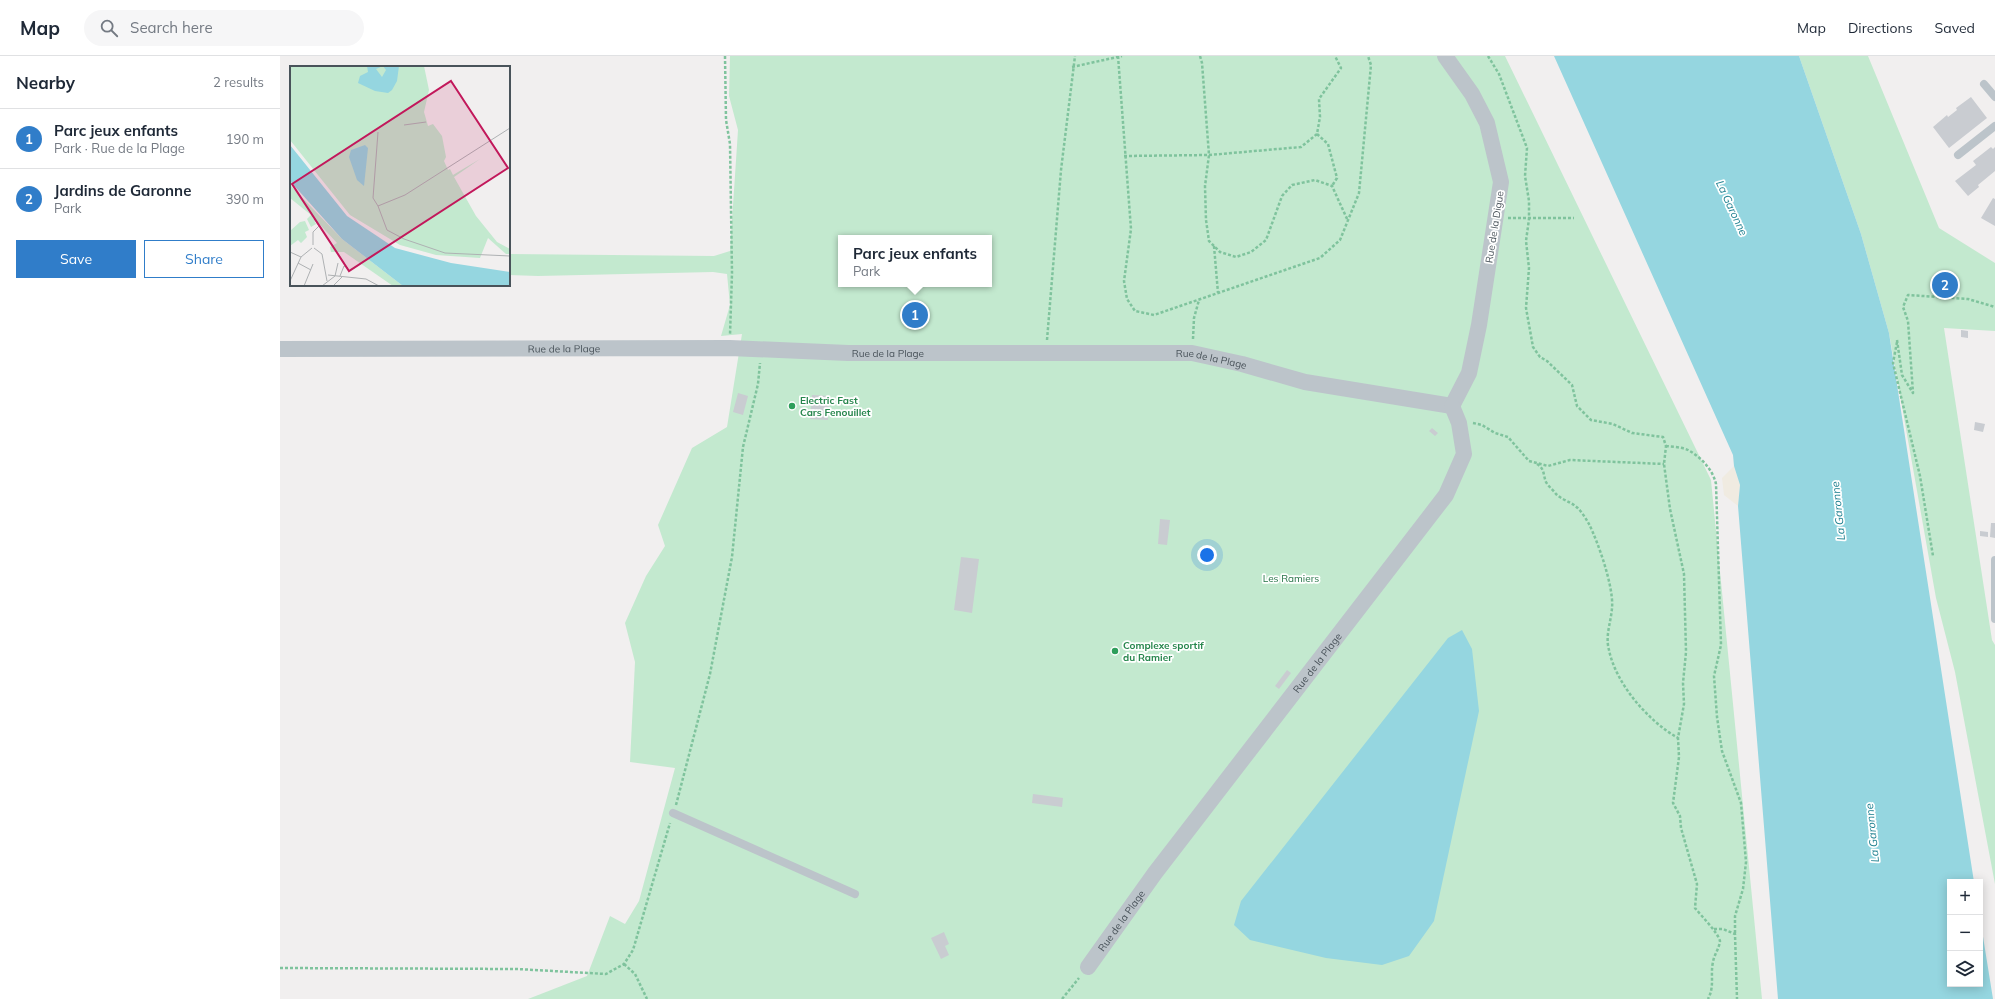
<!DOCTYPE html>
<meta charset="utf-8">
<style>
:root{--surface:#fff;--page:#f6f6f7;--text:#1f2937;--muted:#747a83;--line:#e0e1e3;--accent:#307dc9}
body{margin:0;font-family:Mulish,sans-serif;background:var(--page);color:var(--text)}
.controls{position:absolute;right:12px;bottom:12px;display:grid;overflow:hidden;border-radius:0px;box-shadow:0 2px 10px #0003}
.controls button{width:36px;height:36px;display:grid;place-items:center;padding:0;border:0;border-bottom:1px solid var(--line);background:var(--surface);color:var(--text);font:20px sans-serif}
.you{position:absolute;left:927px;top:499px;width:14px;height:14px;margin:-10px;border:3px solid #fff;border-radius:50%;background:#1a73e8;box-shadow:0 0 0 6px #1a73e833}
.badge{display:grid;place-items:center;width:26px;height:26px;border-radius:50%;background:var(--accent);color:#fff;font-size:13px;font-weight:700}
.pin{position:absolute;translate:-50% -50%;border:2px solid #fff;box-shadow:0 1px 4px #0006}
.popup{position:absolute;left:558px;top:179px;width:154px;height:52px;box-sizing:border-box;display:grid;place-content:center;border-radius:0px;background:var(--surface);filter:drop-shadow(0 1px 3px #0005);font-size:13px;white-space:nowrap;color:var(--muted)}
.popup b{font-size:15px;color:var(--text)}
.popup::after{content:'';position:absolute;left:50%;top:100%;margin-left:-8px;border:8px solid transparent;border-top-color:var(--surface)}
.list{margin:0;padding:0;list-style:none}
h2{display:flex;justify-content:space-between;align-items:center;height:52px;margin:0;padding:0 16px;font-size:17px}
h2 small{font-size:13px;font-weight:400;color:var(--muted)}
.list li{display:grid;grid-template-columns:26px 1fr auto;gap:12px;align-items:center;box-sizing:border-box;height:60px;padding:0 16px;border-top:1px solid var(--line)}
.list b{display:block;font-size:15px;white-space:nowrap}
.list p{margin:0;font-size:13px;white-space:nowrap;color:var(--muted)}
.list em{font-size:13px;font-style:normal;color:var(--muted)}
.actions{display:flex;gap:8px;padding:12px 16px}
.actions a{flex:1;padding:9px 0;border:1px solid var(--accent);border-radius:0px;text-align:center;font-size:14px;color:var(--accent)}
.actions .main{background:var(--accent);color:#fff}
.icon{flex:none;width:22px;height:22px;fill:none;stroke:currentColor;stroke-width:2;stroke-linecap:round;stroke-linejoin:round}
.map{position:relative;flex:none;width:1715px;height:943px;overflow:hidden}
header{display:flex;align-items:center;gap:24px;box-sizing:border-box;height:56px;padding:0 20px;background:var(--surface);border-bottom:1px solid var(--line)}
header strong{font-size:19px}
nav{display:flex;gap:22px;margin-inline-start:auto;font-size:14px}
.search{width:280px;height:36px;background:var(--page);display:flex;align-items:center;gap:10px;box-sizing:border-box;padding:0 14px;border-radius:22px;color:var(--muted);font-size:15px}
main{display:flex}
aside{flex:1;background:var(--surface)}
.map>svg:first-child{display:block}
</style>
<header>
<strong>Map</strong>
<div class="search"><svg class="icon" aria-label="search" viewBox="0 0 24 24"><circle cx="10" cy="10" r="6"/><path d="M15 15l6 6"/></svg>Search here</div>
<nav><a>Map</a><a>Directions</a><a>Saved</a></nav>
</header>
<main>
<aside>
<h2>Nearby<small>2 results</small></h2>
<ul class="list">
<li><span class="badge">1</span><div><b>Parc jeux enfants</b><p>Park · Rue de la Plage</p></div><em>190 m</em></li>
<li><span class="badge">2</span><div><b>Jardins de Garonne</b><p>Park</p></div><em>390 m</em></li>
</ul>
<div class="actions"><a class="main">Save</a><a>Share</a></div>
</aside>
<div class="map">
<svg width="1715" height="943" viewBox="0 0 1715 943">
<rect width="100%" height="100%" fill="#f1efef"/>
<!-- green -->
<path fill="#c3e9cf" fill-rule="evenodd" d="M450,0H1225L1431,424L1482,943H248L307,920L330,860L345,868L359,845L395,712L350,706L355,606L345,567L366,520L385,490L378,469L412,392L447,371L462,278L441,280L450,249L447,218L433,216L258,220L229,219V198L434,200L450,195L458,74L449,40ZM561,182H709V228H561Z
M1519,0H1588L1659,172L1715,207V275L1664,272L1712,584L1715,589V828L1675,616L1656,542L1609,277L1581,178Z"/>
<!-- sand -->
<path fill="#f0ebe1" d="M1454,410L1460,429L1458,450L1444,439L1442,422Z"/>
<!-- water -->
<path fill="#95d6e0" d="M1274,0H1519L1581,178L1609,277L1694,826H1670V928H1700V862L1713,943H1498L1458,450L1460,429L1454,410L1453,399Z
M1182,574L1192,593L1199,655L1154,865L1129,900L1102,909L1046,902L970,884L954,869L961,845L1168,582Z"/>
<!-- building -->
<path fill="#c9ccd1" d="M1691,41L1707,62L1669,92L1653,71L1667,59L1668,61L1677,54L1676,52Z
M1711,91L1713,93L1715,91V115L1698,129L1699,131L1688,140L1675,125L1696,109L1693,105Z
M1713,142L1715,143V170L1701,162Z
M1681,274L1688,275V282L1681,281Z
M458,337L468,340L463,359L453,356Z
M532,339L549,340L548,364L530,363Z
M1695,366L1705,368L1703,376L1694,374Z
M1152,372L1158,377L1155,380L1149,375Z
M880,463L890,464L887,489L878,488Z
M1711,467H1715V482L1710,481Z
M1700,475L1708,476V481L1700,480Z
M681,501L699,503L692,557L674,554Z
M1007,614L1011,617L999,633L995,630Z
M753,738L783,742L782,751L752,747Z
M664,876L669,888L665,890L669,899L661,903L651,882Z"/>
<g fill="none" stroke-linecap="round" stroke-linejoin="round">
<!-- path -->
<path stroke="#7fc39d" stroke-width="2.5" stroke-dasharray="3 2" stroke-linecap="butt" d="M445,0L446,64L450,88L452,217L450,279
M838,0L851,173L844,225L847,243L855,255L874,259L1040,202L1060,184L1079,137L1091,9L1088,0
M920,0L922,7L929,99L925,130L926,164L929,185L940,196L956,201L971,196L986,184L1002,140L1012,129L1035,124L1052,130L1068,165
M1208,0L1219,18L1247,92L1245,120L1249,145V163L1246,185L1249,212L1246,252L1253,291L1260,301L1267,305L1292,329L1297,350L1311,364L1333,368L1352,377L1383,381L1386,390L1384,408L1390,453L1404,518L1406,596L1403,627L1404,648L1398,682L1399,701L1393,747L1400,760L1401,772L1417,828L1415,852C1422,861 1437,875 1440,885C1439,893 1434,899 1433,906C1430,919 1435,930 1428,943
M792,11L842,0
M1037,78L1048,88L1057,122L1052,130
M844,100L929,99L1021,91L1037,78L1040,61L1039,43L1061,12L1055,0
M1228,162H1294
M934,190L938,237
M913,283L914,262L919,244
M767,284L781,114L795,0
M1617,284L1622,319L1633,337L1628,265L1623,251L1628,239L1688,243L1715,251
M1617,286L1613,307L1640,420L1653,500
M1193,367L1202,369L1215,377L1228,381L1249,405L1268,410L1290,404L1384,408
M1386,390C1393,391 1402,391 1408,394C1421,401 1433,414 1436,428L1441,589L1434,620L1437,661L1442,695L1461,747L1466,806L1463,833L1455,860V878
M1257,408C1265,413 1263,419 1266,426C1268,430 1273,434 1276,438C1281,443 1288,445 1294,449C1300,453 1305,461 1309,468C1318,486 1334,531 1332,552C1331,566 1325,580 1329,594C1336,628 1368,665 1398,682
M396,749L430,618L452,501L463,391L478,328L480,307
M1434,873H1443L1455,878L1457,943
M344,908L355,918L367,943
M0,912L237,913L326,918L344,908L353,894L390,767
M782,943L799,922"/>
<!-- lane -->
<path stroke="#bcc4ca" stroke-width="8" d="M1704,28L1715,41
M1678,99L1715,70
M1715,504V563
M393,757L575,838"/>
<!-- street -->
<g stroke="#bcc4ca" stroke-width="16">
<path d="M1165,0L1192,38L1207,67L1221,126L1199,269L1189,317L1172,350"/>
<path id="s1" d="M0,293L450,292L568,297H912L962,308L1025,326L1172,350"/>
<path id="s2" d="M808,911L875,817L1166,439L1184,398L1179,367L1172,350"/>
</g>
</g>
<!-- markers -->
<g fill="#2e9e5b" stroke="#fff" stroke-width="1.5">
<circle cx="512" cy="350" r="4"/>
<circle cx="835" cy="595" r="4"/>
</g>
<g text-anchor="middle" stroke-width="3.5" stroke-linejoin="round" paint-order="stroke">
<!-- street labels -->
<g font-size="10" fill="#49535a" stroke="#fff">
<text transform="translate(1214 171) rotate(-81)" y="4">Rue de la Digue</text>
<text dy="4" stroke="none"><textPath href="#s1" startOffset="284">Rue de la Plage</textPath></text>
<text dy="4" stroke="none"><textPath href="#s1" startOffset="608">Rue de la Plage</textPath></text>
<text dy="4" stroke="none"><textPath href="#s1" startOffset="932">Rue de la Plage</textPath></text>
<text dy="4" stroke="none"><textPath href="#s2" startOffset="381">Rue de la Plage</textPath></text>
<text dy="4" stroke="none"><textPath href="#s2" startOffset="57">Rue de la Plage</textPath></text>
</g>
<!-- leisure labels -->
<g font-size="10" font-weight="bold" fill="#27864d" stroke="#fff" text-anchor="start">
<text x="520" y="348">Electric Fast<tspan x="520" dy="12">Cars Fenouillet</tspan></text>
<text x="843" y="593">Complexe sportif<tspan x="843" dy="12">du Ramier</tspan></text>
</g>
<!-- park labels -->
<g font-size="10" fill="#237245" stroke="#fff">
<text x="1011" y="526">Les Ramiers</text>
</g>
<!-- water labels -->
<g font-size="11" font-style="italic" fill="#1e8090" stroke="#fff">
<text transform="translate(1452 152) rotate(65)" y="4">La Garonne</text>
<text transform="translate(1558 455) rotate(-96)" y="4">La Garonne</text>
<text transform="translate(1592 777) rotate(-96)" y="4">La Garonne</text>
</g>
</g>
<!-- overview -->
<g transform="translate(10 10)">
<rect width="220" height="220" fill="#f1efef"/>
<path d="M0,0H134L139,24L134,46L138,60L143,58L152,70L156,91L154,95L158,104L160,103L163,109L190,93L164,111L186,150L207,176L220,183V188H216L198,172L190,192L146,189L110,179L60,149L0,74ZM0,119L52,173L113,220H103L54,186H41L40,181L47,177L22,150L27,160L26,158L21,161L17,153L21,149L0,132ZM15,155L19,164L15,166L17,171L11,177L8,174L0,180V165L10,156Z" fill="#c3e9cf"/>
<path d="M77,0H93L86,3L92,11L96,4L93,0H109L107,15L102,24L98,27L85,25L68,17L70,10L78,6ZM0,79L57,150L105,182L161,197L220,206V220H113L52,173L0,115ZM75,79L78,82L74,120L67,114L59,91L61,84Z" fill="#95d6e0"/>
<path fill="none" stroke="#aeb1b3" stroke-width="1" d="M114,59L136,56M88,140L115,129L220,62M88,140L97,164L114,173L155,187L220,190M88,140L83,132L88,66M23,179V166L29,160L24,153M24,182L32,188L37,215M0,186L11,191M8,197L21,204M38,209L76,213L89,220M45,210L48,197M50,210L54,200L58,202M0,215L11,191L22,182M14,220L23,198M32,220L45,210M43,220L52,211"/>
<path fill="#c2185b" fill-opacity="0.15" stroke="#c2185b" stroke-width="2" d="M161,15L218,102L59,205L2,118Z"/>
<rect width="220" height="220" fill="none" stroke="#49535a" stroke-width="2"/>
</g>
</svg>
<div class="controls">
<button>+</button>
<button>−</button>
<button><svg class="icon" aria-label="layers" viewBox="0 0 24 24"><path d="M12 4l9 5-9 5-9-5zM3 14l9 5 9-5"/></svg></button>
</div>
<div class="you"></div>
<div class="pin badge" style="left:635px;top:259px">1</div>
<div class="popup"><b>Parc jeux enfants</b>Park</div>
<div class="pin badge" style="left:1665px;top:229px">2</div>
</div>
</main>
